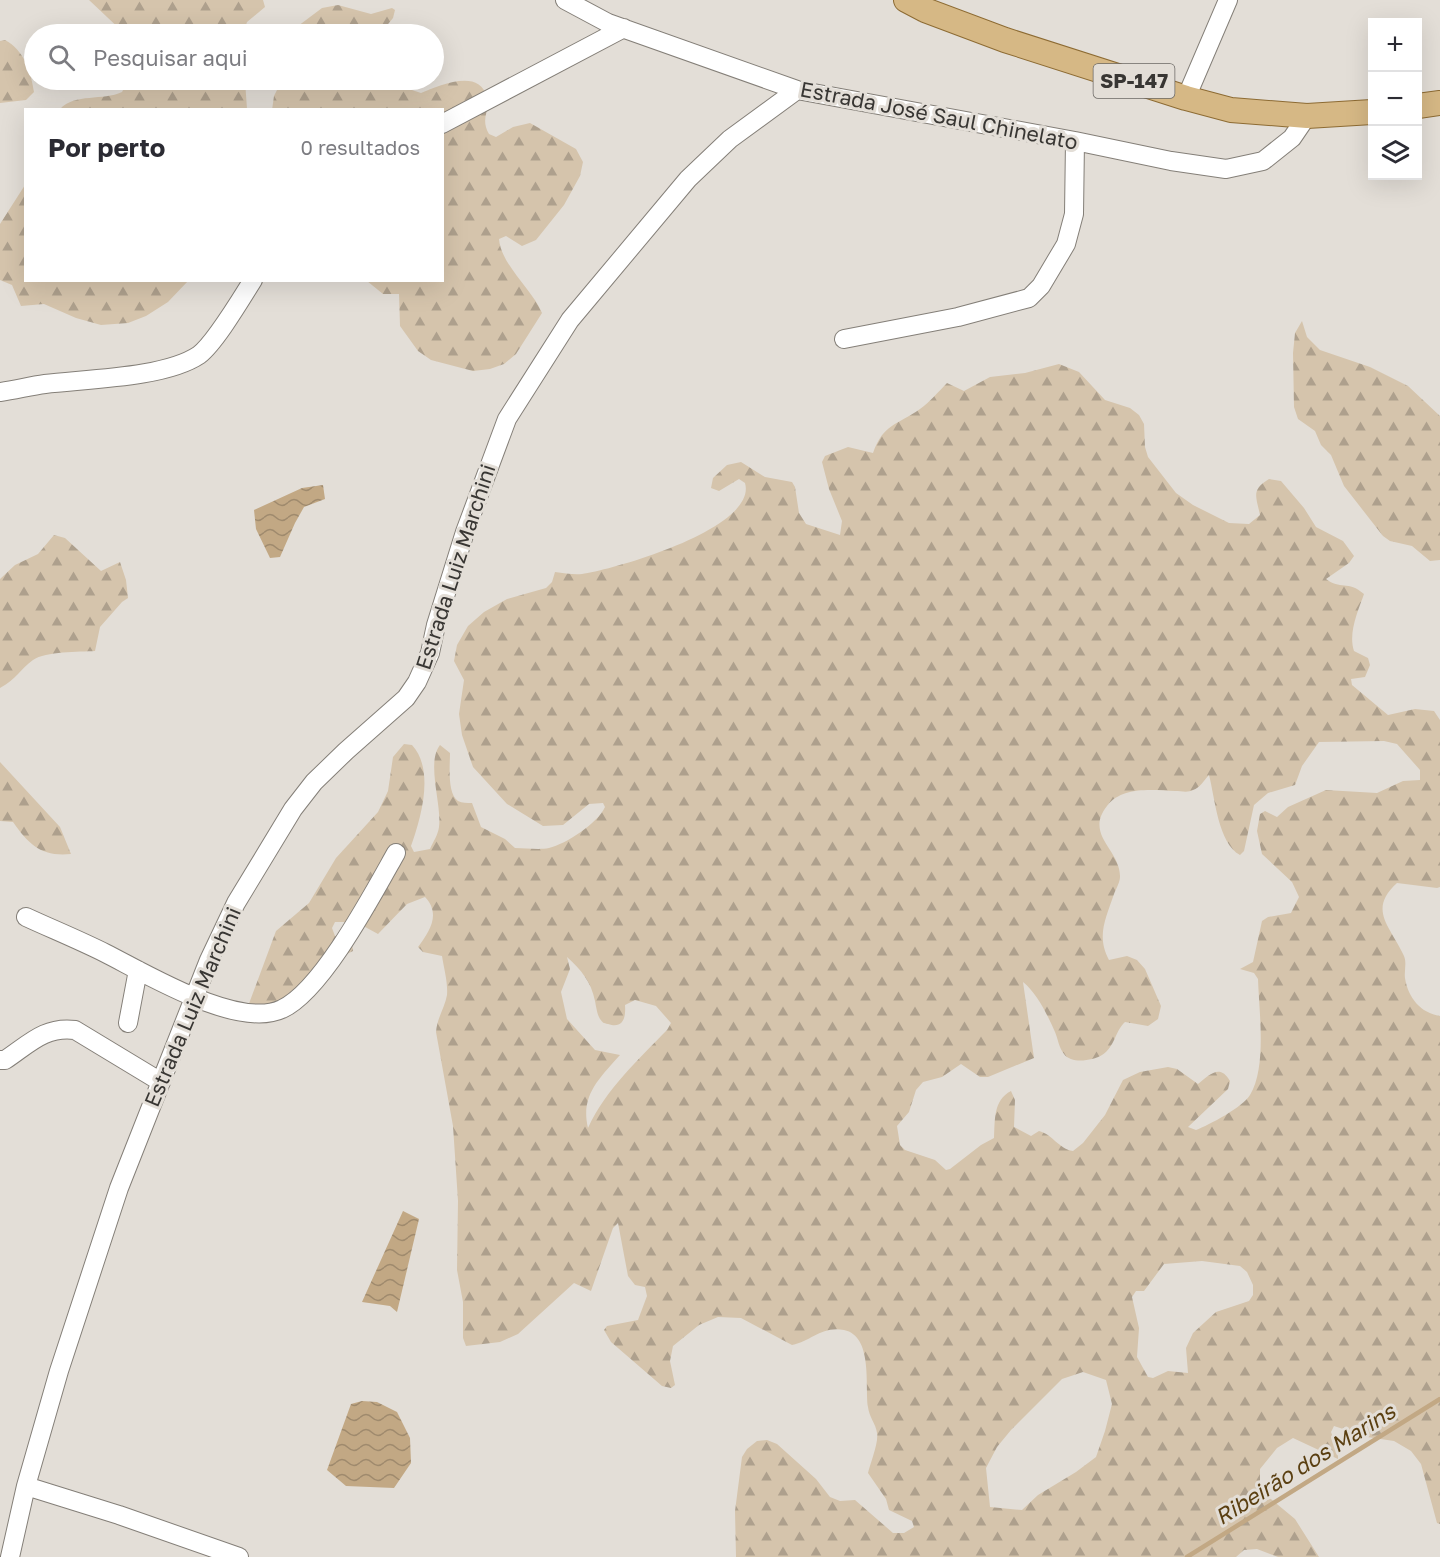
<!DOCTYPE html>
<html lang="pt">
<meta charset="utf-8">
<style>
:root{--surface:#fff;--page:#f7f7f7;--text:#2b2b33;--muted:#7c7c81;--line:#e1e1e2}
body{margin:0;font-family:"Golos Text",sans-serif;background:var(--page);color:var(--text)}
.controls{position:absolute;right:18px;top:18px;display:grid;overflow:hidden;border-radius:0px;box-shadow:0 6px 24px #0002}
.controls button{width:54px;height:54px;display:grid;place-items:center;padding:0;border:0;border-bottom:2px solid var(--line);background:var(--surface);color:var(--text);font:30px sans-serif}
.list{margin:0;padding:0;list-style:none}
h2{display:flex;justify-content:space-between;align-items:center;height:78px;margin:0;padding:0 24px;font-size:26px}
h2 small{font-size:20px;font-weight:400;color:var(--muted)}
.icon{flex:none;width:33px;height:33px;fill:none;stroke:currentColor;stroke-width:2;stroke-linecap:round;stroke-linejoin:round}
.map{position:relative;flex:none;width:1440px;height:1557px;overflow:hidden}
.search{position:absolute;background:var(--surface);box-shadow:0 6px 24px #0002;left:24px;top:24px;width:420px;height:66px;display:flex;align-items:center;gap:15px;box-sizing:border-box;padding:0 21px;border-radius:33px;color:var(--muted);font-size:22px}
.panel{position:absolute;background:var(--surface);box-shadow:0 6px 24px #0002;left:24px;top:108px;width:420px;height:174px;border-radius:0px}
.map>svg:first-child{display:block}
</style>
<div class="map">
<svg width="1440" height="1557" viewBox="0 0 1440 1557">
<defs>
<pattern id="forest-firs" width="22" height="20" patternUnits="userSpaceOnUse" patternTransform="scale(1.5)"><rect width="22" height="20" fill="#d5c4ac"/><path d="M5 1l3.5 6h-7zM16 11l3.5 6h-7z" fill="#aea08d"/></pattern>
<pattern id="water-waves" width="16" height="10" patternUnits="userSpaceOnUse" patternTransform="scale(1.5)"><rect width="16" height="10" fill="#c2a884"/><path d="M0 5q4-4 8 0t8 0" fill="none" stroke="#9f8a6d"/></pattern>
</defs>
<rect width="100%" height="100%" fill="#e3ded7"/>
<!-- forest -->
<path fill="url(#forest-firs)" fill-rule="evenodd" d="M89,0H263L265,7L247,22L243,34H125Z
M338,5L371,14L392,8L395,10L393,18L380,34H296L298,26L322,8Z
M5,40C24,50 31,72 34,92L26,100L0,103V41Z
M128,80H245L247,109H60C75,93 103,101 122,92Z
M282,80H382L421,93C439,86 480,67 487,98C490,112 480,118 489,134L496,137L513,127L530,123L576,149L583,162L580,176L564,205L536,240L522,246L506,236L499,239C501,265 532,289 542,313L516,354L504,364L490,369L473,371L431,360L418,351L400,326L399,294H383L367,281L442,280V110H272L274,96Z
M25,185L26,280L188,281L168,302L146,316L128,323L101,325L76,318L44,304L21,306L12,285L0,280V224Z
M1302,321L1307,337L1320,350L1370,367L1408,386L1440,416V560L1430,561L1412,546L1390,541L1383,536L1344,486L1331,455L1321,445L1315,431L1298,419L1294,407L1293,353L1295,333Z
M1059,364L1079,372L1105,400L1130,408L1139,415L1144,424L1145,447L1148,457L1176,493L1193,505L1229,523L1249,524L1260,515C1256,496 1251,490 1269,479L1281,481L1304,508L1316,527L1343,541L1354,556L1349,563L1326,579C1340,590 1348,580 1364,594C1358,611 1348,633 1354,651L1368,658L1370,665L1365,677L1351,679L1352,685L1388,715L1415,709L1434,711L1440,720V887L1437,888L1397,883C1367,910 1391,927 1404,956C1407,963 1404,971 1405,978C1408,998 1421,1013 1440,1016V1524L1437,1523L1421,1464L1411,1451L1394,1441L1367,1437L1334,1426L1331,1432L1338,1451V1459L1293,1438L1277,1448L1260,1469V1483L1266,1495L1295,1519L1319,1557H1278L1257,1549L1244,1550L1236,1557H736L735,1511L742,1457L747,1449L757,1441L767,1440L777,1444L816,1479L830,1497L840,1501L855,1500L893,1533H904L914,1527L912,1521L889,1510L886,1499L868,1473C870,1464 879,1442 877,1433C876,1424 869,1417 868,1407C865,1385 873,1336 844,1330C821,1326 812,1341 792,1345L741,1318L718,1317L699,1325L673,1346L670,1361L675,1385L671,1388L662,1386L611,1342L604,1330L607,1326L638,1320L647,1296L645,1287L635,1285L628,1276L618,1223L613,1228L591,1291L574,1283L518,1334L500,1342L466,1346L463,1338V1302L457,1270L458,1201L453,1126L436,1032C437,1018 445,1007 447,995C448,982 444,969 442,956L423,952L418,947C430,931 441,914 425,897L407,904L378,934L356,922H335L332,928L335,936L352,945L353,951L322,966L290,1001L244,1017L276,931L309,903L336,858L378,812L388,791L393,757L404,744L412,745C435,770 421,818 411,846L414,852L430,849C433,842 438,835 439,827C442,804 426,763 440,745L450,753C450,765 447,794 458,801C462,803 467,803 472,803L481,827L505,839L515,848C526,848 539,850 549,848C566,844 598,823 605,807L603,803L589,804L563,825L543,826L507,804L473,767L462,735L459,714L464,680L454,661L457,645L468,626L484,612L507,599L546,588L552,582L555,572C564,573 574,575 582,574C616,569 758,528 745,483L739,479L719,491L711,488L713,478L727,465L741,462L765,477L792,482L795,487L799,513L806,524L840,535L842,521L829,489L822,462L825,456L848,447L873,453C884,423 896,426 920,409C930,402 938,392 947,383L964,391L990,377L1025,373ZM1384,741L1397,744L1420,770V780L1403,781L1377,793L1326,790L1288,807L1277,817L1265,811L1260,814L1257,831L1262,854L1292,882L1299,897L1291,913L1268,917L1262,921L1253,962L1240,969L1254,973L1258,979C1259,1012 1267,1067 1250,1095C1243,1107 1209,1125 1196,1130L1188,1127L1228,1089L1230,1081C1220,1063 1209,1075 1198,1084L1177,1069L1168,1067L1140,1072L1123,1080L1105,1115L1083,1143L1073,1151C1059,1149 1052,1134 1039,1131L1031,1136L1014,1127L1015,1100L1011,1091C993,1100 995,1121 994,1138L981,1145L950,1169L946,1170L935,1160L905,1150L900,1145L897,1126L909,1112L916,1090L923,1082L942,1077L961,1064L980,1077H988L1034,1058L1023,982C1037,993 1048,1016 1055,1032C1058,1039 1059,1048 1064,1054C1071,1064 1092,1061 1102,1055C1115,1047 1115,1031 1125,1022L1148,1026L1158,1019L1161,1006L1145,969L1137,960L1127,956L1109,960C1096,936 1106,918 1114,894C1116,889 1120,882 1120,877C1121,850 1084,835 1107,806C1122,786 1152,790 1175,791C1181,791 1188,793 1193,790C1200,788 1204,780 1209,775C1215,798 1218,843 1240,855L1244,851L1254,805L1268,793L1295,785L1302,766L1319,742ZM567,957C581,970 591,981 595,1001C596,1006 597,1014 600,1019C603,1023 603,1023 608,1024C623,1029 626,1018 625,1005L635,1000L656,1006L671,1023L667,1030C638,1060 606,1089 588,1128C580,1095 600,1078 620,1055L595,1050L567,1019L561,992L570,969ZM1202,1261L1240,1266L1247,1272L1253,1285V1295L1249,1301L1216,1312L1193,1333L1186,1348L1188,1373L1168,1371L1153,1378L1148,1377L1137,1357L1139,1328L1132,1297L1136,1291H1144L1164,1264ZM1083,1372L1106,1380L1112,1404L1105,1431L1096,1457L1076,1472L1038,1495L1022,1510L990,1507L986,1468L997,1447L1011,1430L1062,1379Z
M54,535L65,538L101,571L120,562L126,580L128,598L122,602L100,627L95,651C79,652 46,651 33,660C20,669 17,679 0,688V579L15,565L38,554Z
M0,762L60,827L71,854C42,857 29,845 13,822L0,821Z"/>
<!-- water -->
<path fill="url(#water-waves)" d="M323,485L325,499L304,507L295,523L280,557L270,558L256,529L254,510L302,488Z
M403,1211L419,1219L397,1312L390,1306L362,1302Z
M362,1401L377,1402L397,1412L410,1438L411,1463L394,1488L346,1486L327,1470L351,1404Z"/>
<g fill="none" stroke-linecap="round" stroke-linejoin="round">
<!-- stream -->
<path stroke="#c2a884" stroke-width="4.5" d="M1187,1557L1440,1399"/>
<defs>
<path id="minor" d="M565,0L608,23L797,90L1075,141L1171,161L1226,169L1263,161L1292,138L1307,116
M1186,98L1228,0
M442,124L624,28
M844,339L958,317L1029,298L1041,286L1066,244L1074,214L1075,141
M0,392C15,390 30,386 45,384C86,379 165,378 199,355C215,343 241,299 253,280
M26,917C52,929 79,940 105,953C145,973 238,1030 282,1009C322,991 374,892 396,853
M128,1023L138,970
M0,1060H5C29,1044 45,1026 75,1030L161,1082
M26,1486L119,1515L239,1557
M10,1557L26,1486L59,1371L119,1188L209,960L236,903L293,809L314,782L346,751L406,698L417,682L430,653L436,625L465,532L507,419L570,320L688,179L730,139L797,90"/>
<path id="major" d="M906,0L925,10L1005,40L1186,98L1231,110L1307,116L1372,112
M1418,106L1440,103"/>
</defs>
<!-- minor casing -->
<use href="#minor" stroke="#847f78" stroke-width="20"/>
<!-- major casing -->
<use href="#major" stroke="#8d6b33" stroke-width="26"/>
<!-- minor -->
<use href="#minor" stroke="#fff" stroke-width="18"/>
<!-- major -->
<use href="#major" stroke="#d6b885" stroke-width="24"/>
</g>
<g text-anchor="middle" stroke-width="6" stroke-linejoin="round" paint-order="stroke">
<!-- shield labels -->
<rect fill="#e3ded7" stroke="#6b6864" stroke-width="1.5" x="1093.5" y="64" width="81" height="34" rx="4.5"/>
<g font-size="20" font-weight="bold" fill="#383633">
<text x="1134" y="88">SP-147</text>
</g>
<!-- street labels -->
<g font-size="21" fill="#383633" stroke="#e3ded7">
<text transform="translate(939 116) rotate(11)" y="7">Estrada José Saul Chinelato</text>
<text transform="translate(456 567) rotate(-72)" y="7">Estrada Luiz Marchini</text>
<text transform="translate(193 1007) rotate(-67)" y="7">Estrada Luiz Marchini</text>
</g>
<!-- water labels -->
<g font-size="22" font-style="italic" fill="#5a3f11" stroke="#e3ded7">
<text transform="translate(1305 1464) rotate(-32)" y="8">Ribeirão dos Marins</text>
</g>
</g>
</svg>
<div class="controls">
<button>+</button>
<button>−</button>
<button><svg class="icon" aria-label="layers" viewBox="0 0 24 24"><path d="M12 4l9 5-9 5-9-5zM3 14l9 5 9-5"/></svg></button>
</div>
<div class="search"><svg class="icon" aria-label="search" viewBox="0 0 24 24"><circle cx="10" cy="10" r="6"/><path d="M15 15l6 6"/></svg>Pesquisar aqui</div>
<section class="panel">
<h2>Por perto<small>0 resultados</small></h2>
<ul class="list">
</ul>
</section>
</div>
